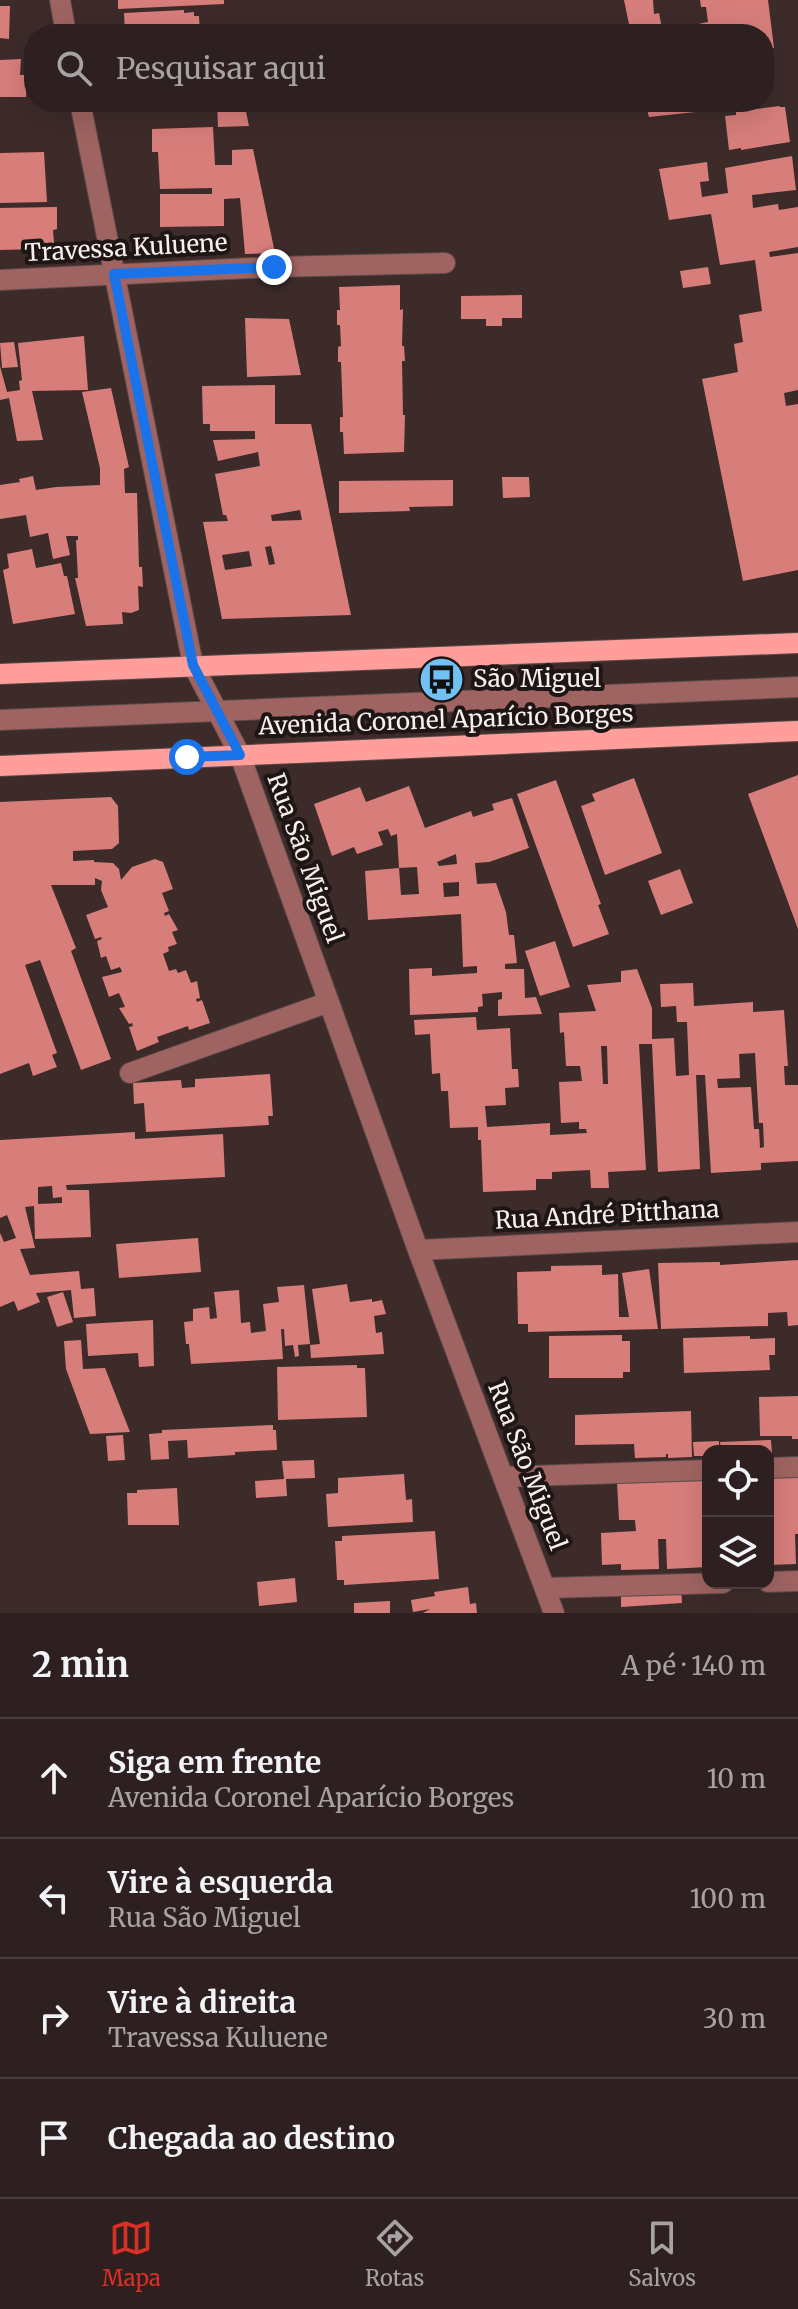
<!DOCTYPE html>
<html lang="pt">
<meta charset="utf-8">
<style>
:root{--surface:#2e2020;--page:#362829;--text:#f1f3f6;--muted:#a7a3a5;--line:#493e3e;--accent:#d93025}
body{margin:0;font-family:Merriweather,serif;background:var(--page);color:var(--text)}
.controls{position:absolute;right:24px;bottom:24px;display:grid;overflow:hidden;border-radius:16px;box-shadow:0 8px 32px #0002}
.controls button{width:72px;height:72px;display:grid;place-items:center;padding:0;border:0;border-bottom:2px solid var(--line);background:var(--surface);color:var(--text);font:40px sans-serif}
.stop{position:absolute;width:24px;height:24px;margin:-18px;border:6px solid #1a73e8;border-radius:50%;background:#fff}
.stop.end{background:#1a73e8;border-color:#fff;box-shadow:0 2px 8px #0008}
.list{margin:0;padding:0;list-style:none}
h2{display:flex;justify-content:space-between;align-items:center;height:104px;margin:0;padding:0 32px;font-size:34px}
h2 small{font-size:26px;font-weight:400;color:var(--muted)}
.list li{display:grid;grid-template-columns:52px 1fr auto;gap:24px;align-items:center;box-sizing:border-box;height:120px;padding:0 32px;border-top:2px solid var(--line)}
.list b{display:block;font-size:30px;white-space:nowrap}
.list p{margin:0;font-size:26px;white-space:nowrap;color:var(--muted)}
.list em{font-size:26px;font-style:normal;color:var(--muted)}
.icon{flex:none;width:44px;height:44px;fill:none;stroke:currentColor;stroke-width:2;stroke-linecap:round;stroke-linejoin:round}
.map{position:relative;flex:none;width:798px;height:1613px;overflow:hidden}
.search{position:absolute;background:var(--surface);box-shadow:0 8px 32px #0002;left:24px;right:24px;top:24px;height:88px;display:flex;align-items:center;gap:20px;box-sizing:border-box;padding:0 28px;border-radius:32px;color:var(--muted);font-size:30px}
.sheet{height:584px;background:var(--surface)}
nav{display:flex;justify-content:space-around;align-items:center;box-sizing:border-box;height:112px;border-top:2px solid var(--line);background:var(--surface);font-size:22px;color:var(--muted)}
nav a{display:grid;justify-items:center;gap:4px}
nav .on{color:var(--accent)}
.map>svg:first-child{display:block}
</style>
<div class="map">
<svg width="798" height="1613" viewBox="0 0 798 1613">
<rect width="100%" height="100%" fill="#3d2b2a"/>
<!-- building -->
<path fill="#d77e7b" fill-rule="evenodd" d="M118,0H224V4L118,9Z
M624,0H653L654,14L659,13L663,34H631Z
M700,0H768L774,48L764,50V34H695L694,25L708,22L706,7H701Z
M0,6H10L9,39L0,38Z
M184,10V13L194,12V16H199L200,34H125L124,13Z
M21,59L20,75H27L26,97H0V60Z
M135,102H179V104L135,107Z
M217,102H244L249,126L218,127Z
M645,102H732L733,108L649,117Z
M779,106L780,107H785L790,142L741,150V148L729,150L725,116L736,115V112Z
M213,127L215,165H232V150L253,149L275,253L245,254L240,198L224,199V226L160,227V194H212V188L160,189L158,152H152V129Z
M44,152L47,202L0,203V153Z
M792,156L796,190L752,195L753,208L778,204L779,210L798,207V247L769,252L770,257L798,253V390L784,393L786,406L798,404V570L743,581L702,379L738,372L734,344L743,342L739,315L762,311L755,260L720,265L711,214L669,220L659,169L707,162L709,181L700,182L702,197L728,193L725,168Z
M57,207V229L53,230L54,243H40V249L0,250V208Z
M708,267L711,284L683,288L680,271Z
M400,285V310L403,309L402,346H404L405,361H402L403,415H405L404,452L344,454L343,432H340V417H343L341,362H338V347L341,346L340,325H337V310H340L339,287Z
M522,295V318H502V326H486V319H461V296Z
M245,318L289,319L301,375L247,377Z
M84,336L88,390L32,391L43,440L17,441L9,398L0,400V366L7,392L20,390L19,381L22,380L18,343Z
M14,342L18,367L2,368L0,343Z
M275,385V424H311L351,615L222,619L203,522L228,521L226,515H223L215,474L260,466L258,452L218,461L213,440L255,439V431H210V424H203L202,386ZM300,510L302,520L272,521L271,515ZM271,546L275,564L269,565L265,547ZM249,551L252,566L225,570L222,555Z
M111,388L129,467L124,469L125,493H137L139,567H142L143,587L138,586L139,610L131,613L122,612L123,624L86,626L75,578H78L76,540H78V536H66L70,555L53,559L48,533L30,537L26,515L0,519V485L20,482L19,479L33,476L36,490L56,487L100,485V468L82,392Z
M502,477H529L530,497L503,498Z
M453,480V506L409,507L410,511L339,513V481Z
M32,549L36,568L61,563L64,576H67L75,614L13,624L3,570L9,568L7,554Z
M798,775V929L748,794Z
M634,778L662,853L605,875L581,806L595,801L592,794Z
M556,780L601,904L598,905L609,934L573,947L517,794Z
M409,786L425,828L471,811L473,817L494,810L492,804L512,798L529,848L489,862L475,863L477,884L496,883L506,912L509,935H514L517,963L505,964V969H524L525,998L536,997L542,1014L498,1016V1000L502,999V992L482,994L483,1006L478,1007V1012L410,1015L409,969L432,968V976L477,973V966L463,967L461,914L368,920L365,871L399,868L401,895L419,894L417,867L399,868L397,834L391,836L388,829L378,832L383,845L357,854L354,847L332,856L314,804L360,787L366,802ZM456,854L457,864L439,866L437,862ZM459,882V896L444,897L443,883Z
M111,797L118,806L119,843L112,849L73,851V861L94,860V862L113,863L119,869L121,880L132,867L155,859L163,862L173,889L162,893L169,911L164,913L165,916L169,914L178,930L172,932L177,944L168,947L169,951L163,954L169,971L176,969L178,973L186,970L191,983L197,981L200,998L196,999L197,1002L202,1000L210,1023L189,1030L188,1026L157,1037L159,1042L137,1051L129,1027L133,1026L132,1023L129,1024L119,1008L125,1007L119,993L109,997L102,977L122,972L120,967L111,970L106,956L101,958L97,941L102,939L101,937L95,939L86,915L108,907L101,890L102,881L95,878V885H51L76,948L71,951L111,1059L81,1070L40,960L25,965L57,1053L52,1055L57,1067L33,1076L29,1063L0,1074V802Z
M680,869L693,903L661,915L648,881Z
M555,941L570,987L540,996L525,951Z
M637,969L652,1008V1039L674,1038L676,1076L689,1075L687,1022H677L676,1006L661,1007L660,984L693,983L694,1006L753,1002V1012L784,1010L788,1066H784L785,1085H798V1161L761,1163V1170L711,1173L705,1075H696L700,1169L658,1172L652,1044H639L646,1170L608,1172L609,1188H591L590,1170L552,1172V1179H536V1190L483,1192L481,1140H478V1127L450,1128L448,1091H441L440,1073L432,1074L430,1034L415,1035L414,1020L476,1017L477,1030L510,1028L512,1069H518L519,1087L505,1088L506,1105L485,1106L487,1127L550,1123V1135L587,1133L586,1129H579V1122L561,1123L559,1082L582,1081L580,1066H566L564,1032L560,1033L559,1013L596,1011L587,985L621,982V971ZM601,1046H607L608,1084H603ZM755,1053L759,1123H763L764,1147L760,1148L759,1129H754L751,1087L718,1088L717,1079L740,1078L739,1054Z
M270,1074L273,1116H268L269,1125L146,1132L144,1103L134,1104L133,1083L181,1080L182,1088L195,1087V1079Z
M135,1132V1139L223,1134L225,1177L66,1185L67,1190H89L91,1237L35,1239L34,1206L25,1207L35,1248L20,1249L30,1275L79,1271L81,1289L94,1288L96,1316L74,1318L71,1290L36,1293L40,1302L18,1311L14,1301L0,1307V1233L4,1242L16,1238L7,1215L0,1218V1140ZM52,1186L53,1198L62,1197V1203L38,1204V1187Z
M198,1238L201,1272L119,1278L116,1244Z
M798,1260V1325L788,1326L787,1312L768,1313V1326L661,1329L658,1263L720,1262V1265Z
M602,1265V1275L618,1274L619,1317H629L622,1273L649,1269L658,1329L528,1332V1324H518L517,1272L551,1271V1266Z
M347,1284L350,1302L372,1299V1302L382,1300L386,1314L374,1316L376,1333L382,1332L384,1354L311,1358L310,1345L320,1344L312,1289Z
M304,1285L310,1344L298,1345L299,1356L295,1357L293,1345L285,1346L284,1329H281L283,1359L191,1364L189,1344H186L184,1322L193,1321V1309L209,1307L210,1319L217,1318L214,1292L239,1290L241,1323L250,1322L251,1333L266,1331L263,1304L279,1302L277,1287Z
M63,1292L73,1322L57,1327L47,1297Z
M153,1320L154,1366L139,1367L138,1353L88,1356L86,1324Z
M622,1335V1341H630V1372H623V1378H549V1336Z
M750,1336V1339L775,1338V1355H769L770,1370L684,1373L683,1338Z
M81,1340L83,1369L105,1368L130,1432L90,1434L66,1369L64,1341Z
M357,1365V1368H365L367,1417L278,1420L277,1367Z
M798,1396V1439H792V1436H760L759,1397Z
M691,1411L692,1457L668,1458V1454H666V1457L635,1458L634,1444L575,1445V1415Z
M273,1425V1430H276L277,1450L235,1452V1455L188,1458L187,1440L168,1441L169,1459L151,1460L149,1434L162,1433V1430Z
M123,1435L125,1460L108,1461L106,1436Z
M771,1440L772,1454H768V1451H721L720,1442Z
M719,1441V1451H708V1456H694L693,1442Z
M314,1460L315,1478L286,1479L287,1496L256,1498L255,1481L284,1479L282,1461Z
M404,1474L406,1500L412,1499L413,1522L328,1527L326,1494L338,1493V1478Z
M798,1475V1534H795L796,1564L768,1565V1476Z
M708,1478V1567L667,1569L666,1539H658L659,1569L621,1570V1564L602,1565L601,1533L636,1531L635,1520H619L617,1482Z
M177,1488L179,1525H128L127,1493H137V1490Z
M435,1531L439,1579L344,1585V1580H337L335,1541H342V1536Z
M295,1578L297,1602L259,1606L257,1582Z
M681,1585L682,1603L621,1607V1589Z
M468,1587L470,1604L476,1603L477,1613H423L430,1609L413,1612L411,1600L435,1596L434,1592Z
M390,1601V1613H354V1603Z"/>
<g fill="none" stroke-linecap="round" stroke-linejoin="round">
<defs>
<path id="minor" d="M60,0L66,34
M80,102L193,665L240,755L418,1250L554,1613
M0,280L274,267L445,263
M0,720L798,687
M130,1073L329,1002
M418,1250L798,1232
M768,1468L798,1467
M503,1477L708,1470
M768,1582L798,1581
M545,1588L723,1583"/>
<path id="major" d="M0,674L798,643
M0,766L798,731"/>
</defs>
<!-- minor casing -->
<use href="#minor" stroke="#5b4a49" stroke-width="22"/>
<!-- major casing -->
<use href="#major" stroke="#5b4a49" stroke-width="22"/>
<!-- minor -->
<use href="#minor" stroke="#9f6461" stroke-width="20"/>
<!-- major -->
<use href="#major" stroke="#ff9e9a" stroke-width="20"/>
</g>
<g fill="none" stroke-linecap="round" stroke-linejoin="round">
<!-- route -->
<path stroke="#1a73e8" stroke-width="10" d="M187,757L240,755L193,665L114,274L274,267"/>
</g>
<!-- icons -->
<defs>
<symbol id="bus-disc" viewBox="-11 -11 22 22"><circle r="9.5" fill="#71c1f5" stroke="#1e1615"/><path d="M-5-6H5V4H4V6H2V4H-2V6H-4V4H-5ZM-3.5-4V0h7V-4ZM-3.5 1.2v1.5H-2V1.2ZM2 1.2v1.5H3.5V1.2Z" fill="#111"/></symbol>
</defs>
<g fill-rule="evenodd">
<use href="#bus-disc" x="416" y="654" width="51" height="51"/>
</g>
<g text-anchor="middle" stroke-width="8" stroke-linejoin="round" paint-order="stroke">
<!-- street labels -->
<g font-size="24" fill="#fbefee" stroke="#1e1615">
<text transform="translate(126 248) rotate(-3)" y="8">Travessa Kuluene</text>
<text transform="translate(446 720) rotate(-2)" y="8">Avenida Coronel Aparício Borges</text>
<text transform="translate(305 858) rotate(70)" y="8">Rua São Miguel</text>
<text transform="translate(607 1215) rotate(-3)" y="8">Rua André Pitthana</text>
<text transform="translate(527 1466) rotate(69)" y="8">Rua São Miguel</text>
</g>
<!-- poi labels -->
<g font-size="24" fill="#fbefee" stroke="#1e1615" text-anchor="start">
<text x="473" y="687">São Miguel</text>
</g>
</g>
</svg>
<div class="controls">
<button><svg class="icon" aria-label="locate" viewBox="0 0 24 24"><circle cx="12" cy="12" r="6"/><path d="M12 2v4M12 18v4M2 12h4M18 12h4"/></svg></button>
<button><svg class="icon" aria-label="layers" viewBox="0 0 24 24"><path d="M12 4l9 5-9 5-9-5zM3 14l9 5 9-5"/></svg></button>
</div>
<div class="stop" style="left:187px;top:757px"></div>
<div class="stop end" style="left:274px;top:267px"></div>
<div class="search"><svg class="icon" aria-label="search" viewBox="0 0 24 24"><circle cx="10" cy="10" r="6"/><path d="M15 15l6 6"/></svg>Pesquisar aqui</div>
</div>
<section class="sheet">
<h2>2 min<small>A pé · 140 m</small></h2>
<ul class="list">
<li><svg class="icon" aria-label="ahead" viewBox="0 0 24 24"><path d="M12 20V5M6 11l6-6 6 6"/></svg><div><b>Siga em frente</b><p>Avenida Coronel Aparício Borges</p></div><em>10 m</em></li>
<li><svg class="icon" aria-label="left" viewBox="0 0 24 24"><path d="M17 20v-9H6M10 6l-5 5 5 5"/></svg><div><b>Vire à esquerda</b><p>Rua São Miguel</p></div><em>100 m</em></li>
<li><svg class="icon" aria-label="right" viewBox="0 0 24 24"><path d="M7 20v-9h11M14 6l5 5-5 5"/></svg><div><b>Vire à direita</b><p>Travessa Kuluene</p></div><em>30 m</em></li>
<li><svg class="icon" aria-label="arrive" viewBox="0 0 24 24"><path d="M6 21V4h12l-3 4 3 4H6"/></svg><div><b>Chegada ao destino</b></div></li>
</ul>
</section>
<nav>
<a class="on"><svg class="icon" aria-label="map" viewBox="0 0 24 24"><path d="M3 6l6-2 6 2 6-2v14l-6 2-6-2-6 2zM9 4v14M15 6v14"/></svg>Mapa</a>
<a><svg class="icon" aria-label="directions" viewBox="0 0 24 24"><path d="M12 3l9 9-9 9-9-9zM9 14v-3h6M13 9l2 2-2 2"/></svg>Rotas</a>
<a><svg class="icon" aria-label="saved" viewBox="0 0 24 24"><path d="M7 4h10v16l-5-4-5 4z"/></svg>Salvos</a>
</nav>
